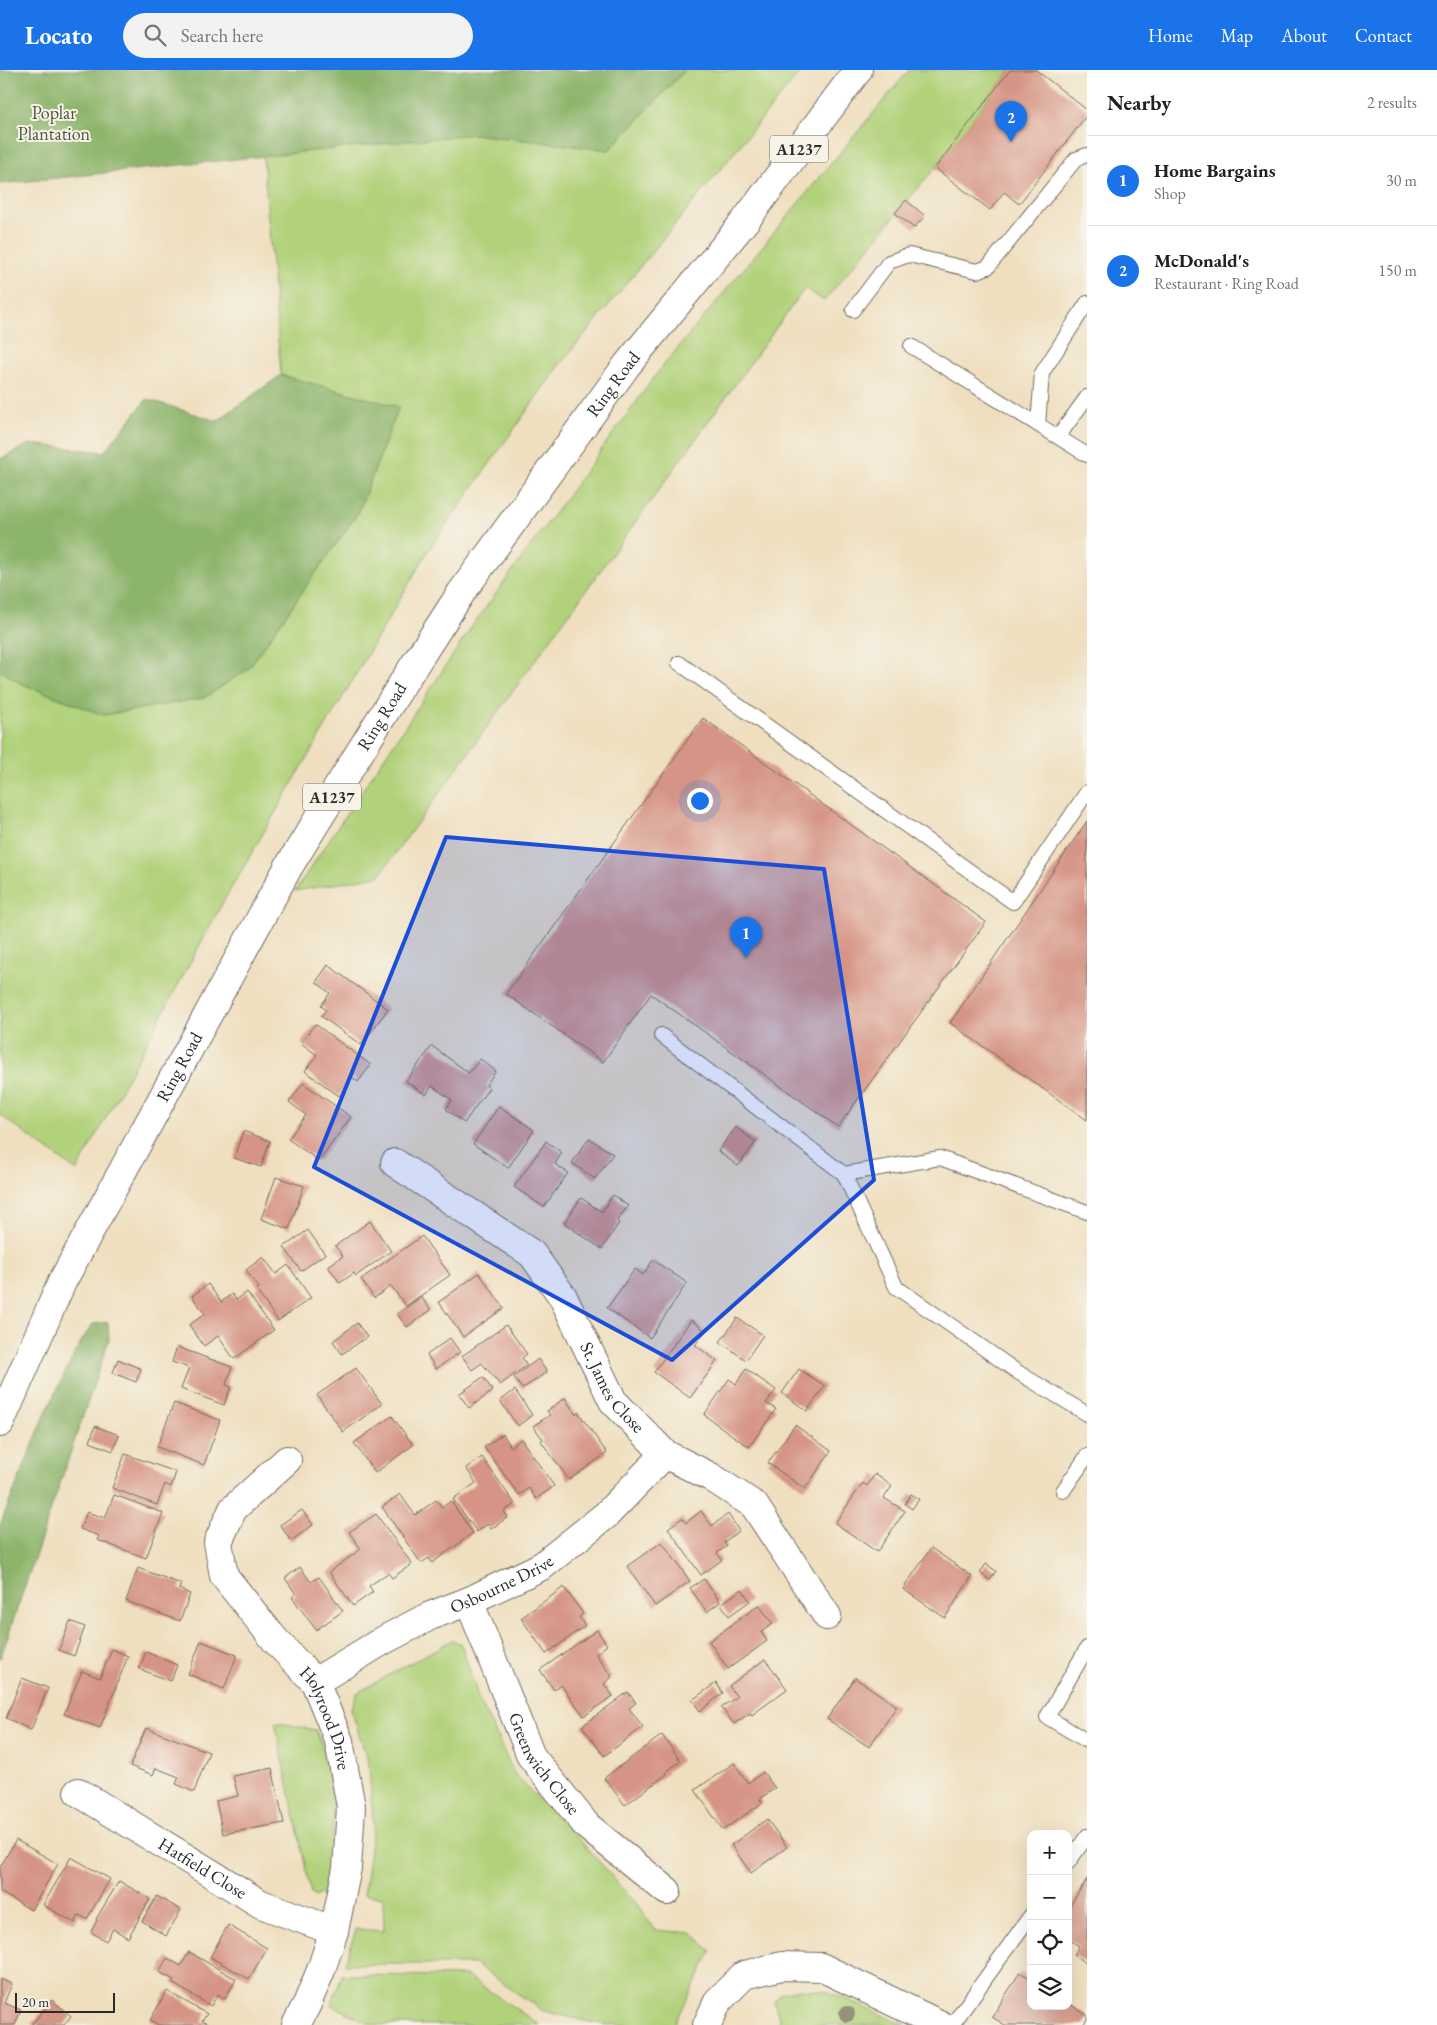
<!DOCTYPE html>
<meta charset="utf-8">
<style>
:root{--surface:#fff;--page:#f2f2f2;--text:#202124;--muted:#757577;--line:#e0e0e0;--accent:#1a73e8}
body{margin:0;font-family:"EB Garamond",serif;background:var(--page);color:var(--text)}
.controls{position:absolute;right:15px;bottom:15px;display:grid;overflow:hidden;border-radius:10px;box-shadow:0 5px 20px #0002}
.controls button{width:45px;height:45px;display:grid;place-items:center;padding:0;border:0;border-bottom:1px solid var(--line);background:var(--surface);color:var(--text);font:25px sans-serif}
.scale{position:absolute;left:15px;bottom:12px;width:100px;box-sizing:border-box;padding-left:5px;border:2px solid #2b2b2b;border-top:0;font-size:14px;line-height:18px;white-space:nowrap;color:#2b2b2b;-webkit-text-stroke:4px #f7f3e8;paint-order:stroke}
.you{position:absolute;left:699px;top:730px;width:18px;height:18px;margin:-12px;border:4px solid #fff;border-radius:50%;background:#1a73e8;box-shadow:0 0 0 8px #1a73e833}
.badge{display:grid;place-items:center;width:32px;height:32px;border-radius:50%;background:var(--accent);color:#fff;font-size:16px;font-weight:700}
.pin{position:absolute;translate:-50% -41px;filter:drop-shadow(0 1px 2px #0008)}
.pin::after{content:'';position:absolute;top:26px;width:18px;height:15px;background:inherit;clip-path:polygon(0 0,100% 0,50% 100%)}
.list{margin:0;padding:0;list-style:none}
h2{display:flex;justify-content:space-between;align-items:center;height:65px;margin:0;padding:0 20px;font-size:21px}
h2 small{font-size:16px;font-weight:400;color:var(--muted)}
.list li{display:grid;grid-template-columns:32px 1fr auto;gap:15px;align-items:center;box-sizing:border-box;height:90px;padding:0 20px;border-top:1px solid var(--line)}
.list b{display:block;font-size:19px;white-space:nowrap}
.list p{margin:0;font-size:16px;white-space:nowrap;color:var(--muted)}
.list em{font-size:16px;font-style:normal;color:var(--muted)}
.icon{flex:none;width:28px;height:28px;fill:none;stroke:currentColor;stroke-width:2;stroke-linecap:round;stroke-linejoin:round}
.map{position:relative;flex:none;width:1087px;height:1955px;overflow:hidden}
header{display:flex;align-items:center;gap:30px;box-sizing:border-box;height:70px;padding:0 25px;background:var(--accent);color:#fff}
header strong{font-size:24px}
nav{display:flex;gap:28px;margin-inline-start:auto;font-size:18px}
.search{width:350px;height:45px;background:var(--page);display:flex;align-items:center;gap:12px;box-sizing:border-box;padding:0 18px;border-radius:28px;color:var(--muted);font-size:19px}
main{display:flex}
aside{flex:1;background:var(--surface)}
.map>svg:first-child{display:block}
</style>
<header>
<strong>Locato</strong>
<div class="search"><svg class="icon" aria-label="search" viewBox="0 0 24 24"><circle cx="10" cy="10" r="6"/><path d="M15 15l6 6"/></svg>Search here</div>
<nav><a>Home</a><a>Map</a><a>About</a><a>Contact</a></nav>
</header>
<main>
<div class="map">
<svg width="1087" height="1955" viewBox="0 0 1087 1955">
<rect width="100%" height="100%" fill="#f7f3e8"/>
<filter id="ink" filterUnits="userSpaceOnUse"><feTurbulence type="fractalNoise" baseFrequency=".02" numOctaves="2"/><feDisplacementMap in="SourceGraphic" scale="10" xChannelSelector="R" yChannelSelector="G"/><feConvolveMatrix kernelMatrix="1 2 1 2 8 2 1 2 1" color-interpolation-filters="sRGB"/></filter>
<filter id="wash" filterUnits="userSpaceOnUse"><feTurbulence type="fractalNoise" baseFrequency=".0096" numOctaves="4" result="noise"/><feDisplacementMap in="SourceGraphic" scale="20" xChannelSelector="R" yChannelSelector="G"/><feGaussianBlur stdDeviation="1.12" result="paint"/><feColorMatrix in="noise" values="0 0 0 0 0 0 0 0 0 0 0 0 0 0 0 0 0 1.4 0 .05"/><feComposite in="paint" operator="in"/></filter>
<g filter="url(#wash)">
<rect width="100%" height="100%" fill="#efdfbf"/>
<!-- green -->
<path fill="#b1d27a" stroke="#6e7e52" d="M685,0H802L557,298L428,481L223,832L77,1101L0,1045V600L20,613L104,645L204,628L248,599L358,443L398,337L281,305L263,86L473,64L609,80Z
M909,0H1010L935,98L824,231L805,218L379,806L295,821L473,555L658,302Z
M452,1570L461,1574L479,1629L515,1705L576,1766L636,1833L655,1860L693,1863L711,1882L674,1955H604L543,1941L475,1894H345L356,1859L384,1861L383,1827L364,1825L373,1755L369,1695L351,1639L357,1623Z
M275,1652L316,1660L325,1684L334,1740L330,1800L324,1821L316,1827L311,1824Z
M342,1905L467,1906L540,1955H373L331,1935Z
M800,1919L826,1921L906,1955H781L774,1932L781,1923Z"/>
<!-- forest -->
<path fill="#8cb46a" stroke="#5c704a" d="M0,0H685L609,80L473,64L0,114Z
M281,305L399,337L358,443L248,599L204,628L103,645L20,613L0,600V389L30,374L104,382L147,329L217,351Z
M108,1252L109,1270L0,1589V1455L47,1340L80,1273L93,1254Z"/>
<g id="blocks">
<!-- building -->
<path fill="#d59485" d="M1010,0H1036L1087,40V45L1019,134L1004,122L990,140L935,98Z
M906,130L925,146L914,158L895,143Z
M703,648L986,852L838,1057L651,924L603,992L506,924Z
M1087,751V1050L950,953Z
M328,895L388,939L361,975L321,946L326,940L321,936L330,923L316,912Z
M315,954L371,995L358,1012L352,1007L339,1026L305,1001L317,985L301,973Z
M432,976L469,1003L480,989L496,1001L486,1015L489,1018L464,1053L446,1039L452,1030L432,1016L426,1025L406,1011Z
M303,1013L351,1047L319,1091L288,1069L306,1045L289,1032Z
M499,1036L534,1060L508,1098L473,1074Z
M736,1057L756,1072L738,1096L718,1081Z
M243,1061L270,1071L261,1097L234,1088Z
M589,1068L613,1084L595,1109L572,1093Z
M546,1071L562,1083L555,1094L568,1103L544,1137L514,1117Z
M276,1107L304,1116L289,1159L261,1149Z
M613,1125L628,1136L617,1151L619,1153L602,1179L564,1153L581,1128L602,1142Z
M370,1151L391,1181L356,1206L354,1203L340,1213L328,1196L343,1186L335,1176Z
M308,1160L325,1184L301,1201L284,1177Z
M422,1166L450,1205L406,1236L391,1216L374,1228L361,1209Z
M263,1187L276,1204L288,1195L311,1228L278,1251L256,1220L259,1218L246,1200Z
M653,1190L687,1213L650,1268L607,1238L635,1199L643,1205Z
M479,1203L504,1238L463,1267L439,1232Z
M208,1214L221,1232L232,1224L236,1230L247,1222L274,1260L234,1289L218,1266L204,1276L189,1255L205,1244L192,1226Z
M421,1227L431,1240L407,1257L397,1244Z
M737,1248L763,1265L746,1290L720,1272Z
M691,1250L706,1261L695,1275L717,1291L690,1328L654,1302Z
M357,1253L367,1267L342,1284L333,1271Z
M506,1255L527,1284L522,1288L527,1295L500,1315L482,1293L472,1300L462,1286Z
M450,1268L460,1282L436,1299L427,1285Z
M177,1277L232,1297L226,1315L231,1317L224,1335L181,1319L189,1298L172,1292Z
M118,1289L141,1299L136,1312L113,1303Z
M538,1289L547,1302L522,1319L514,1307Z
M356,1298L382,1334L343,1362L317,1325Z
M746,1299L776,1320L766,1333L776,1339L749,1377L704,1345L729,1309L736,1314Z
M799,1299L825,1316L807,1341L782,1323Z
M483,1307L493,1321L469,1338L459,1324Z
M515,1320L532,1345L518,1356L500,1331Z
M565,1328L576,1345L578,1342L607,1383L569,1410L541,1371L543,1369L533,1356L550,1345L547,1341Z
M174,1333L220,1350L204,1395L157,1377Z
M392,1346L413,1375L375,1403L354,1373Z
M795,1355L831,1381L805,1419L768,1393Z
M95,1356L119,1365L113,1381L90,1372Z
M503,1364L511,1377L521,1369L554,1416L536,1429L529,1418L519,1425L484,1377Z
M125,1384L176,1402L171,1417L165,1414L157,1435L112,1418Z
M482,1387L515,1434L504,1441L508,1447L491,1459L488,1454L477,1462L453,1429L476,1413L466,1398Z
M875,1404L892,1416L884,1428L905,1441L877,1482L835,1453L863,1413L867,1416Z
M400,1424L415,1445L436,1430L442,1437L451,1431L473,1463L432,1493L429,1488L421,1493L382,1437Z
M911,1424L919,1429L912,1439L905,1434Z
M114,1425L163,1443L146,1488L97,1470L99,1466L80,1459L87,1442L105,1448Z
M302,1440L313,1455L291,1471L280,1455Z
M701,1441L712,1456L728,1444L739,1461L724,1472L727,1476L717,1483L722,1490L701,1505L668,1458L682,1448L686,1453Z
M376,1444L412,1494L392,1508L388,1503L369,1516L373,1522L353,1536L329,1502L361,1479L349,1462Z
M662,1472L690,1511L655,1536L627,1496Z
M931,1478L972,1506L945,1548L903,1519Z
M986,1494L996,1501L990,1510L980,1503Z
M300,1497L311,1512L319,1507L343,1541L316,1560L292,1527L296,1524L285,1508Z
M138,1498L181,1514L179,1519L190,1524L180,1551L126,1531Z
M704,1509L720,1532L707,1542L690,1518Z
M564,1517L583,1544L579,1547L585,1556L546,1584L521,1548Z
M742,1519L750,1531L729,1546L721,1534Z
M759,1535L773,1554L761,1562L767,1571L728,1599L709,1571Z
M70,1551L85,1557L74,1586L59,1580Z
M597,1560L607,1575L596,1584L612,1607L604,1614L613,1626L584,1646L561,1615L554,1620L540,1600Z
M201,1571L237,1585L224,1619L188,1604Z
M112,1579L128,1586L100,1658L64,1644L82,1601L100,1608Z
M146,1582L177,1595L171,1611L139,1599Z
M765,1589L787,1619L752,1645L750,1643L734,1654L721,1637L737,1627L729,1616Z
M22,1608L48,1618L31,1660L6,1648Z
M855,1608L897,1636L869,1677L827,1649Z
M716,1613L723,1623L700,1641L692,1630Z
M628,1622L636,1633L629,1638L643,1657L604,1686L582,1656Z
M146,1658L209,1682L194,1722L176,1714L179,1707L156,1698L153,1705L130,1696Z
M662,1665L681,1691L666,1702L667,1704L625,1735L604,1708Z
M734,1693L748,1713L763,1702L775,1718L760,1729L762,1733L723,1760L695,1720Z
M272,1698L284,1753L223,1764L216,1731L238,1726L233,1706Z
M767,1749L787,1777L751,1803L731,1775Z
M16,1770L58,1794L31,1840L0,1822V1797Z
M71,1787L110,1809L87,1849L79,1845L75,1853L43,1835Z
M1087,1809V1894L1074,1885L1079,1876L1068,1869V1839Z
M119,1811L150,1829L128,1868L113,1859L106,1871L91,1862L97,1850L96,1849Z
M157,1826L181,1840L166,1866L142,1851Z
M228,1855L267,1878L249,1909L210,1887Z
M189,1882L236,1909L225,1929L218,1924L211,1936L172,1913L174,1910L159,1902L167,1888L181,1896Z
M1020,1902L1031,1909V1936H1068V1933L1087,1945V1949L1083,1955H1005L992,1947Z
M0,1909L12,1914L4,1933L21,1940L15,1955H0Z
M167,1921L207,1944L202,1951L209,1955H158L150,1950Z
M52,1930L71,1946L64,1955H31Z"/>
</g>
</g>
<g filter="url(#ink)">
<use href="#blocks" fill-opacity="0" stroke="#706a5f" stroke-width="1"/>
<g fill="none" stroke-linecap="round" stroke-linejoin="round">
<defs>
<path id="service" d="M853,240L889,192L909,185L977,201L988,197L1076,89L1087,85
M911,276L1087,385
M1038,355L1042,303L1087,233
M1058,367L1087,327
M679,593L1013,832L1087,722
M661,965L844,1104L940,1088L1087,1142
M844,1104L896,1217L1019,1303L1087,1344
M1063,1421L1087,1386
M1087,1578L1047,1647L1087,1671
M1068,1793L1087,1766
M952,1955L1031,1845"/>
<g id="minor">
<path id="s1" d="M395,1093L532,1184L563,1227L613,1331L665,1384L711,1407L754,1435L827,1546"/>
<path id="s2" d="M287,1390L233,1439L218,1472L224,1506L275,1570L315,1612L339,1671L351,1737L347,1798L334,1861L321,1900L307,1934L296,1955"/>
<path id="s3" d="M469,1531L531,1686L587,1756L667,1821"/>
<path id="s4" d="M315,1612L384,1570L430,1546L469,1531L542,1496L606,1445L665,1384"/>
<path id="s5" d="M78,1722L261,1834L334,1861"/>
<path d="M707,1955L718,1931L744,1905L782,1896L821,1897L941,1955"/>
</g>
<g id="trunk">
<path id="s6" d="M0,1353L62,1212L289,796L404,611L461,523L627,295L745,151L858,0"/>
</g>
</defs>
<!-- service casing -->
<use href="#service" stroke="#706a5f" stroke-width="16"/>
<!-- minor casing -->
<use href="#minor" stroke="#706a5f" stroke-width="30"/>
<!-- trunk casing -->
<use href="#trunk" stroke="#706a5f" stroke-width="30"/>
<!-- service -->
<use href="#service" stroke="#fff" stroke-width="14"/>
<!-- minor -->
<use href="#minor" stroke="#fff" stroke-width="28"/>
<!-- trunk -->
<use href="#trunk" stroke="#fff" stroke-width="28"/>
</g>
<!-- trees -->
<circle fill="#959379" cx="847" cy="1944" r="8"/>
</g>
<!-- marked area -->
<path fill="#1d4ed8" fill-opacity="0.2" stroke="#1d4ed8" stroke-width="4" stroke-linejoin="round" d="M446,767L824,799L874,1110L672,1290L314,1097Z"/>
<g text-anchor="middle" stroke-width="4" stroke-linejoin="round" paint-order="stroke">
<!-- shield labels -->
<g fill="#f7f3e8" stroke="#686764" stroke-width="1">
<rect x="770" y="65.5" width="58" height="27" rx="4"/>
<rect x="303" y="713.5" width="58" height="27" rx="4"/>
</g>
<g font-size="16" font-weight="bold" fill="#2b2b2b">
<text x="799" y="85">A1237</text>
<text x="332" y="733">A1237</text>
</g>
<!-- park labels -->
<g font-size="18" fill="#4c553f" stroke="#f7f3e8">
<text x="54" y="49">Poplar<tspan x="54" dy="21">Plantation</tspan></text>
</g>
<!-- street labels -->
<g font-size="18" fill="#2b2b2b" stroke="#f7f3e8">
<text dy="6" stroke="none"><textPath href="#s6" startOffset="1209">Ring Road</textPath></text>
<text dy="6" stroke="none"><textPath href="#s6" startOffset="804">Ring Road</textPath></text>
<text dy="6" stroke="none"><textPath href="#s6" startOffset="399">Ring Road</textPath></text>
<text dy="6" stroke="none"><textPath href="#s1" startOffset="321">St. James Close</textPath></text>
<text dy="6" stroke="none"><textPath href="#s4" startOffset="211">Osbourne Drive</textPath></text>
<text dy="6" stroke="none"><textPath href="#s2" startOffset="321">Holyrood Drive</textPath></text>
<text dy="6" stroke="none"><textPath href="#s3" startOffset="180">Greenwich Close</textPath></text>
<text dy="6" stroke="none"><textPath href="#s5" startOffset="146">Hatfield Close</textPath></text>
</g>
</g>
</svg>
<div class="controls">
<button>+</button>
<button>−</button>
<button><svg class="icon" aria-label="locate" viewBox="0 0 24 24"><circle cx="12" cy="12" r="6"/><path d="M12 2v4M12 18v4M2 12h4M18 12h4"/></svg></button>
<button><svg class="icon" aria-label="layers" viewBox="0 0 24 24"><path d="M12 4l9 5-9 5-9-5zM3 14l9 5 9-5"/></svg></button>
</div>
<div class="scale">20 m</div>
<div class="you"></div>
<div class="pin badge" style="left:746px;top:888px">1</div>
<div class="pin badge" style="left:1011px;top:72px">2</div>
</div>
<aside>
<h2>Nearby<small>2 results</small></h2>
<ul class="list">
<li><span class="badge">1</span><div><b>Home Bargains</b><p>Shop</p></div><em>30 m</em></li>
<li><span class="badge">2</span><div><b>McDonald's</b><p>Restaurant · Ring Road</p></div><em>150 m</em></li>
</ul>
</aside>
</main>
